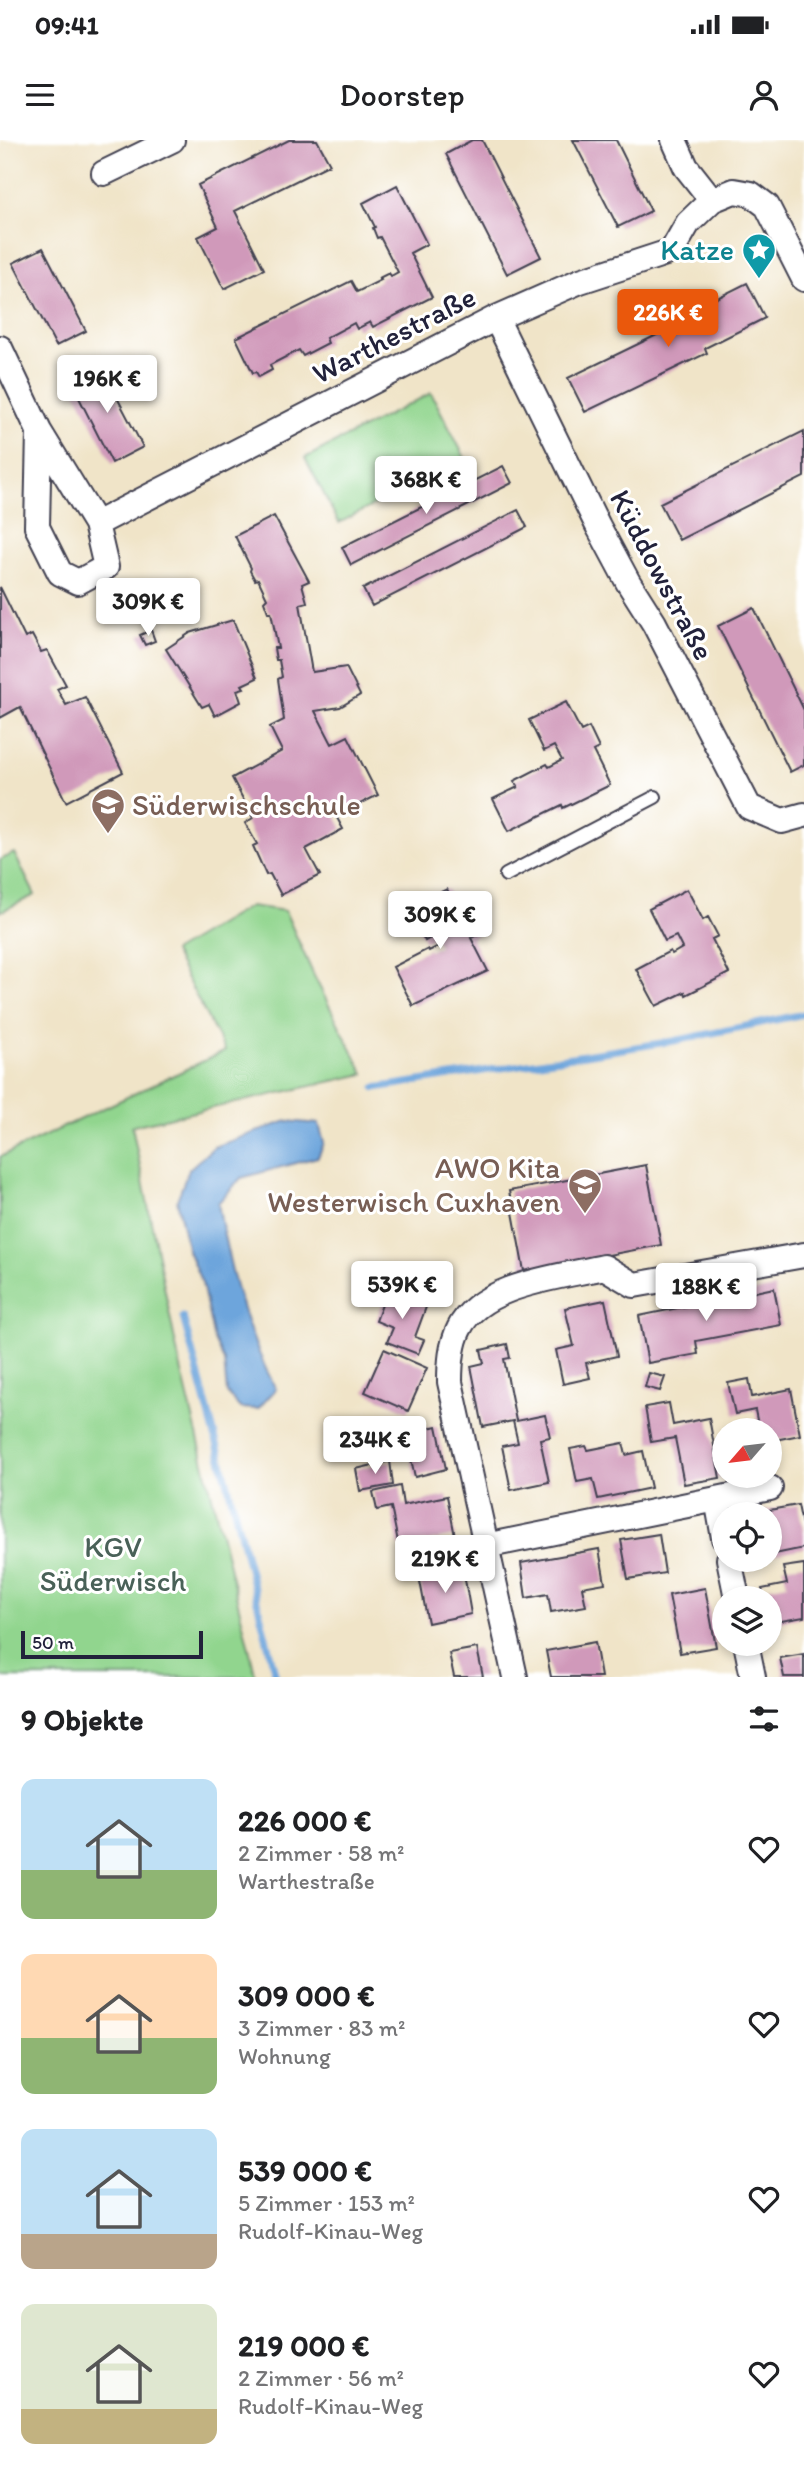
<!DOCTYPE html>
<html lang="de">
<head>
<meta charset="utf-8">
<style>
	body { margin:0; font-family:Itim,sans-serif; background:#f6f6f6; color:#202124; height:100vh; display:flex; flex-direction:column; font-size:26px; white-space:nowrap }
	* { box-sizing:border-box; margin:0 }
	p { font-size:23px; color:#757577 }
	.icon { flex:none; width:38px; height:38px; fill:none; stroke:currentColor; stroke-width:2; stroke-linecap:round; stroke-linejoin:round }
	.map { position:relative; height:1537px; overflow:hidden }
	.sheet { display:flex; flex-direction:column; background:#fff; flex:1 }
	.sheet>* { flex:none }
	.needle { width:46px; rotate:242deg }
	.tools { position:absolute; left:712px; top:1278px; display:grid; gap:14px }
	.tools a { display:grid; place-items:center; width:70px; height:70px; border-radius:50%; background:#fff; box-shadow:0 4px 10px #0003; font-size:35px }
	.scale { position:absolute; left:21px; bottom:18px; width:182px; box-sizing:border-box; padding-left:7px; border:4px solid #22223b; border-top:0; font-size:19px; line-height:24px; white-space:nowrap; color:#22223b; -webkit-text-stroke:5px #fff; paint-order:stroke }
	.price { position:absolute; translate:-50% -60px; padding:0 16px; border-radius:7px; background:#fff; color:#222; font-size:23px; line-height:46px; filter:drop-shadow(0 2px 4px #0008) }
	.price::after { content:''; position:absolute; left:50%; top:42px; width:21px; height:16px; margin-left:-10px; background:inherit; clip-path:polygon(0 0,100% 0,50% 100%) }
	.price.active { background:#ea580c; color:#fff }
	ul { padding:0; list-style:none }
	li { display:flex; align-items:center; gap:21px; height:175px; padding:0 21px }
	li span { display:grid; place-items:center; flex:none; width:196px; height:140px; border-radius:14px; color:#555 }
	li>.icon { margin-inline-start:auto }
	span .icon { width:84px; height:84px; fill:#fffc; stroke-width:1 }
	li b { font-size:30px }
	h2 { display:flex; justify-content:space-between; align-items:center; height:84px; padding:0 21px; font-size:30px }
	.status { display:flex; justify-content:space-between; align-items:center; height:49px; padding:0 35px; background:#fff; direction:ltr }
	.status svg { height:19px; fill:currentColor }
	header { display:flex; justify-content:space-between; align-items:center; height:91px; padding:0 21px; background:#fff; font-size:32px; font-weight:600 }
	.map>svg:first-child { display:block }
	.green { fill:#91d58e; stroke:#5a7c64; stroke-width:2 }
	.water { fill:#6da5dc; stroke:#48648c; stroke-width:2 }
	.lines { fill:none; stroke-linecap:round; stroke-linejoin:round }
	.stream { stroke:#6da5dc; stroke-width:7 }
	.building { fill:#d099ba }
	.service-casing { stroke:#413f50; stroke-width:16 }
	.minor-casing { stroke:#413f50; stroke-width:28 }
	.service { stroke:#fff; stroke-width:12 }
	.minor { stroke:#fff; stroke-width:24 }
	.labels { text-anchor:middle; stroke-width:6; stroke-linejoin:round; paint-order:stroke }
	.culture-label { font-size:30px; fill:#0d838f; stroke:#fff; text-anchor:end }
	.street-label { font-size:30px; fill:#22223b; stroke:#fff }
	.education-label { font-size:30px; fill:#785e54; stroke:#fff; text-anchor:start }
	.park-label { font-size:30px; fill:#496158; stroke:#fff }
</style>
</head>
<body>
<div class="status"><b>09:41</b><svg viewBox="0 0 49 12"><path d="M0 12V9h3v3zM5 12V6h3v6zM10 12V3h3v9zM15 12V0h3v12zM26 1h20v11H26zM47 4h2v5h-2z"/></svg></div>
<header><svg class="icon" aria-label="menu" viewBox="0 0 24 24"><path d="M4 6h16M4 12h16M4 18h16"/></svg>Doorstep<svg class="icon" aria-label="person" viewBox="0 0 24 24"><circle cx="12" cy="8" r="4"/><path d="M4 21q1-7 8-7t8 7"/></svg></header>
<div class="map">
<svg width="804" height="1537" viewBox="0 0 804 1537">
	<rect width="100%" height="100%" fill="#fff"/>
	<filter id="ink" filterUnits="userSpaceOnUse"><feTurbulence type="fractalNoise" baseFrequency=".0143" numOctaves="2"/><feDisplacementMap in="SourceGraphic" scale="14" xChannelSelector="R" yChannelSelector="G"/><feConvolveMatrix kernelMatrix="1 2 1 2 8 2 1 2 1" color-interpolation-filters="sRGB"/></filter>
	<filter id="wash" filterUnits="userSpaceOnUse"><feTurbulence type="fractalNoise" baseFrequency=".00686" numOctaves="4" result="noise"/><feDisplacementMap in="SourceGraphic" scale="28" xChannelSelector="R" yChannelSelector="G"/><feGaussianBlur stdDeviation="1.57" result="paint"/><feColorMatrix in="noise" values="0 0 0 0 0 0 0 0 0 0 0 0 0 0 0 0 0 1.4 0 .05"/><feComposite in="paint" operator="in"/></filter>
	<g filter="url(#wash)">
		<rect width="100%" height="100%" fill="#f0e4c8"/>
		<path class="green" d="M431,253L465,318L339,383L305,318Z
			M14,713L35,755L0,772V720Z
			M250,766L285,771L314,836L364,934L132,986L178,1216L256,1537H0V1017L225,911L173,812Z"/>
		<path class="water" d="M287,981L319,984L324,1003L318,1017L241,1038L218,1063C229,1127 245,1191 276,1249L258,1269L240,1268L227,1253L224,1221L214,1200L202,1143L188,1111L177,1060L189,1029L214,1007Z"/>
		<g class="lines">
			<path class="stream" d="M375,948L674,901L804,874
				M183,1177L228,1345L276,1537"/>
		</g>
		<g id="blocks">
			<path class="building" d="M289,0H317L330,24L235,71L264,129L224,149L198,97L218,87L198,45Z
				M472,0H482L541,117L507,134L446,14Z
				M573,0H616L651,71L618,87Z
				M397,45L427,104L410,113L432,157L373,187L370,182L357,189L354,183L326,198L328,203L303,216L299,210L270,225L272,230L259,237L256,232L253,233L236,198L351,141L357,152L381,140L379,138L389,133L391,136L398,132L380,97L377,98L373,88L375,87L363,63Z
				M43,108L86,191L56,206L13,123Z
				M747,143L765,178L705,208L707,213L585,272L568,238L690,179L687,173Z
				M101,227L143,307L112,323L71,242Z
				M804,291V337L679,400L660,363Z
				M503,326L512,343L351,425L342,407Z
				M518,370L527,387L372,466L363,449Z
				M274,376L309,441L302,444L307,462L300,464L312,532L346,527L360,555L340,567L315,571L332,604L348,596L378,655L336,676L343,689L306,709L320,735L281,755L270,734L266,735L253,706L257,704L245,683L253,678L232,638L282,611L270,587L284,580L278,539L282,537L279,520H276L274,508H278L271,472H268L264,461L267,458L258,439L255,440L250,431L251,428L235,396Z
				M0,447L25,498L32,495L41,512L47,510L66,545L57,549L66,565L85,557L123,632L66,662L20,567L0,578Z
				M754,468L804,570V625L790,632L718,486Z
				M233,480L257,538L242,545L244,548L237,550L241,562L215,576L209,564L202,567L166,509L190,493Z
				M151,490L155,501L145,505L140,495Z
				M566,562L581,591L589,587L599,608L593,611L610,645L563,668L562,665L509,691L493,659L518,647L514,641L547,624L549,627L562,620L554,606L544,611L529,580Z
				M447,749L462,779L468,776L477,795L471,798L488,831L413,866L393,827L428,809L429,811L439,806L434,796L425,801L408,768Z
				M687,749L703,780L708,777L718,796L712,799L729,833L686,855L685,852L656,866L636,829L670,811L672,814L682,808L676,796L665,801L649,769Z
				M646,1025L661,1105L524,1131L509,1051Z
				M774,1148L781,1185L696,1201L698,1214L648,1223L639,1176Z
				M387,1151L426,1167L415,1197L424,1200L418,1214L387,1202L393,1188L376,1181Z
				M605,1160L617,1216L586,1223L590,1238L563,1244L556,1210L574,1206L565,1168Z
				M507,1204L510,1218L504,1219L516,1281L545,1275L550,1297L540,1299L549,1342L511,1350L502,1306L518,1303L513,1281L483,1287L471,1226L484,1223L481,1210Z
				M384,1209L427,1228L408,1271L365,1252Z
				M649,1233L665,1237L660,1251L645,1247Z
				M749,1239L752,1257L791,1249L800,1295L770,1301V1290H759L755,1270L735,1274L728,1243Z
				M669,1263L673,1285L709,1278L720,1338L684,1344L675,1298L651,1302L645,1267Z
				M437,1286L446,1329L415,1337L405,1293Z
				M623,1303L626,1315L643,1311L651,1348L598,1359L593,1339L577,1342L570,1309L586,1306L588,1310Z
				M390,1321L393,1345L360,1351L356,1329Z
				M400,1346L403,1365L447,1356L455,1396L399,1407L391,1367L377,1370L373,1352Z
				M798,1365L804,1394V1408L770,1415V1374L758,1372Z
				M659,1394L665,1433L628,1439L621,1400Z
				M599,1409L605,1443L582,1447L586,1466L551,1472L548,1454L526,1458L521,1423Z
				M804,1424V1477L770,1483V1458H764L762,1449L787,1444L783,1427Z
				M463,1428L471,1474L428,1483L419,1436Z
				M705,1448L716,1507L680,1513L669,1455Z
				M595,1502L601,1537H551L546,1511Z
				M477,1508L483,1537H454L449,1513Z
				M804,1514V1537H784L780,1518Z"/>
		</g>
	</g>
	<g filter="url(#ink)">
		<use href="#blocks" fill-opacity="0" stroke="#413f50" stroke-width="2"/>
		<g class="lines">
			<g class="service-casing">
				<path id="service" d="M506,735L655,657"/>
			</g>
			<g class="minor-casing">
				<path id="minor" d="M674,0L686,27L712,60L734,51L751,54L767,66L804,139
					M104,33L172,0
					M496,178L598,386L628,442L654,483L749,667L782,681L804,675
					M0,208L39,291L96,384L106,427L78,442L60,433L37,387L39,291
					M96,384L496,178L580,141L672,111L688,83L712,60
					M717,1359L770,1348
					M485,1406L717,1359L724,1398
					M729,1419L737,1458
					M746,1503L753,1537
					M515,1537L450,1242C450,1224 451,1205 459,1189C480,1144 561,1137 604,1127L634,1145L804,1115"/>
			</g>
			<use href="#service" class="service"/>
			<use href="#minor" class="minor"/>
		</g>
	</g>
	<defs>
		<g id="sight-pin" transform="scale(1.75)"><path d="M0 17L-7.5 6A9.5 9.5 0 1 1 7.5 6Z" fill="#0f9aa8" stroke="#fff"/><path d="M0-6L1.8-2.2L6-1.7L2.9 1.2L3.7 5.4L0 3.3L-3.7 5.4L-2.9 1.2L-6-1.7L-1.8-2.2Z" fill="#fff"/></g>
		<g id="school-pin" transform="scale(1.75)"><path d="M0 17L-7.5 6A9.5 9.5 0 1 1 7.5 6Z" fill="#8d6e63" stroke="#fff"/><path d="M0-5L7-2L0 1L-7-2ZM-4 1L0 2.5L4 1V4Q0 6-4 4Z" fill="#fff"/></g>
	</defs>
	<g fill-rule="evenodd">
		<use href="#sight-pin" x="759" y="110"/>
		<use href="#school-pin" x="108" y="665"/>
		<use href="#school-pin" x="585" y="1045"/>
	</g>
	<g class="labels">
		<g class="culture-label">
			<text x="734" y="120">Katze</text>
		</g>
		<g class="street-label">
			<text transform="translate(394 195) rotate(-27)" y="10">Warthestraße</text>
			<text transform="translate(662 435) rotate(62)" y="10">Küddowstraße</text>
		</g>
		<g class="education-label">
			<text x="132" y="675">Süderwischschule</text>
			<text x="560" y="1038" text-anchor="end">AWO Kita<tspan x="560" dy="34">Westerwisch Cuxhaven</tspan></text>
		</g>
		<g class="park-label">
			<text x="113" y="1417">KGV<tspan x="113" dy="34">Süderwisch</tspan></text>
		</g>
	</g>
</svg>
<div class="tools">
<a><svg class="needle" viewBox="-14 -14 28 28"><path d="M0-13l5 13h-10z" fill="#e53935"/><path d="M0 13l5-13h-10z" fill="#757577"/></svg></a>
<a><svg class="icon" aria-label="locate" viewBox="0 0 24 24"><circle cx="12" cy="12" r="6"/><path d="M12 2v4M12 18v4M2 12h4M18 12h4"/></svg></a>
<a><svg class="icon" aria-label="layers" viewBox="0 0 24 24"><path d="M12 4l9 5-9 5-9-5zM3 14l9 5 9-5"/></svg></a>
</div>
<div class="scale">50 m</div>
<b class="price active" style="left:668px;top:209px">226K €</b>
<b class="price" style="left:107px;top:275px">196K €</b>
<b class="price" style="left:426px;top:376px">368K €</b>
<b class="price" style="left:148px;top:498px">309K €</b>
<b class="price" style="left:440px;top:811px">309K €</b>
<b class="price" style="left:402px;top:1181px">539K €</b>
<b class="price" style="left:706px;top:1183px">188K €</b>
<b class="price" style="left:375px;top:1336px">234K €</b>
<b class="price" style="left:445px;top:1455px">219K €</b>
</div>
<section class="sheet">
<h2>9 Objekte<svg class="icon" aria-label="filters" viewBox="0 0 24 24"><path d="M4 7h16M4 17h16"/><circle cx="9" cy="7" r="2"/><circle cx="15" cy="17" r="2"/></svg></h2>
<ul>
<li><span style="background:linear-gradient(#bfe0f5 65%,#8fb573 0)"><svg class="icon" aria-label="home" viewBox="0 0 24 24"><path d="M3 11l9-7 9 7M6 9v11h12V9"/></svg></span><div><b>226 000 €</b><p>2 Zimmer · 58 m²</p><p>Warthestraße</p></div><svg class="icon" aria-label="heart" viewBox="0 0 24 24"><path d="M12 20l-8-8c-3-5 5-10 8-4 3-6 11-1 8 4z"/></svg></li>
<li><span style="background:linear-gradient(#ffd9b3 60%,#8fb573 0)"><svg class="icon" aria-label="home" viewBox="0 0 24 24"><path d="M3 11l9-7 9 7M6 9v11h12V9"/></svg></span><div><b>309 000 €</b><p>3 Zimmer · 83 m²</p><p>Wohnung</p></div><svg class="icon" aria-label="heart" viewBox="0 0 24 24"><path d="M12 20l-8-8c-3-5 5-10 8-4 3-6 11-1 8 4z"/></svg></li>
<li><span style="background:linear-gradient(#bfe0f5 75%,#b9a48a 0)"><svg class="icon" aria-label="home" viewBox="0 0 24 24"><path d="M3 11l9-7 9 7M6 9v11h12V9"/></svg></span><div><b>539 000 €</b><p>5 Zimmer · 153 m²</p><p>Rudolf-Kinau-Weg</p></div><svg class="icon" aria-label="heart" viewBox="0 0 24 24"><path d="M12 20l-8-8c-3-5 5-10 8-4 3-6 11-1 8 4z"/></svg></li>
<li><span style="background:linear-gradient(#dfe7d0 75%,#c2b280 0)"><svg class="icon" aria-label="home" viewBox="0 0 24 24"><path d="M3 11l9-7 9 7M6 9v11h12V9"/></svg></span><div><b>219 000 €</b><p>2 Zimmer · 56 m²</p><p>Rudolf-Kinau-Weg</p></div><svg class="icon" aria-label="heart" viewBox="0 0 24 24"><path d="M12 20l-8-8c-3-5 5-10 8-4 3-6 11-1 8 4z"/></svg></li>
</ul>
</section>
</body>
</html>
